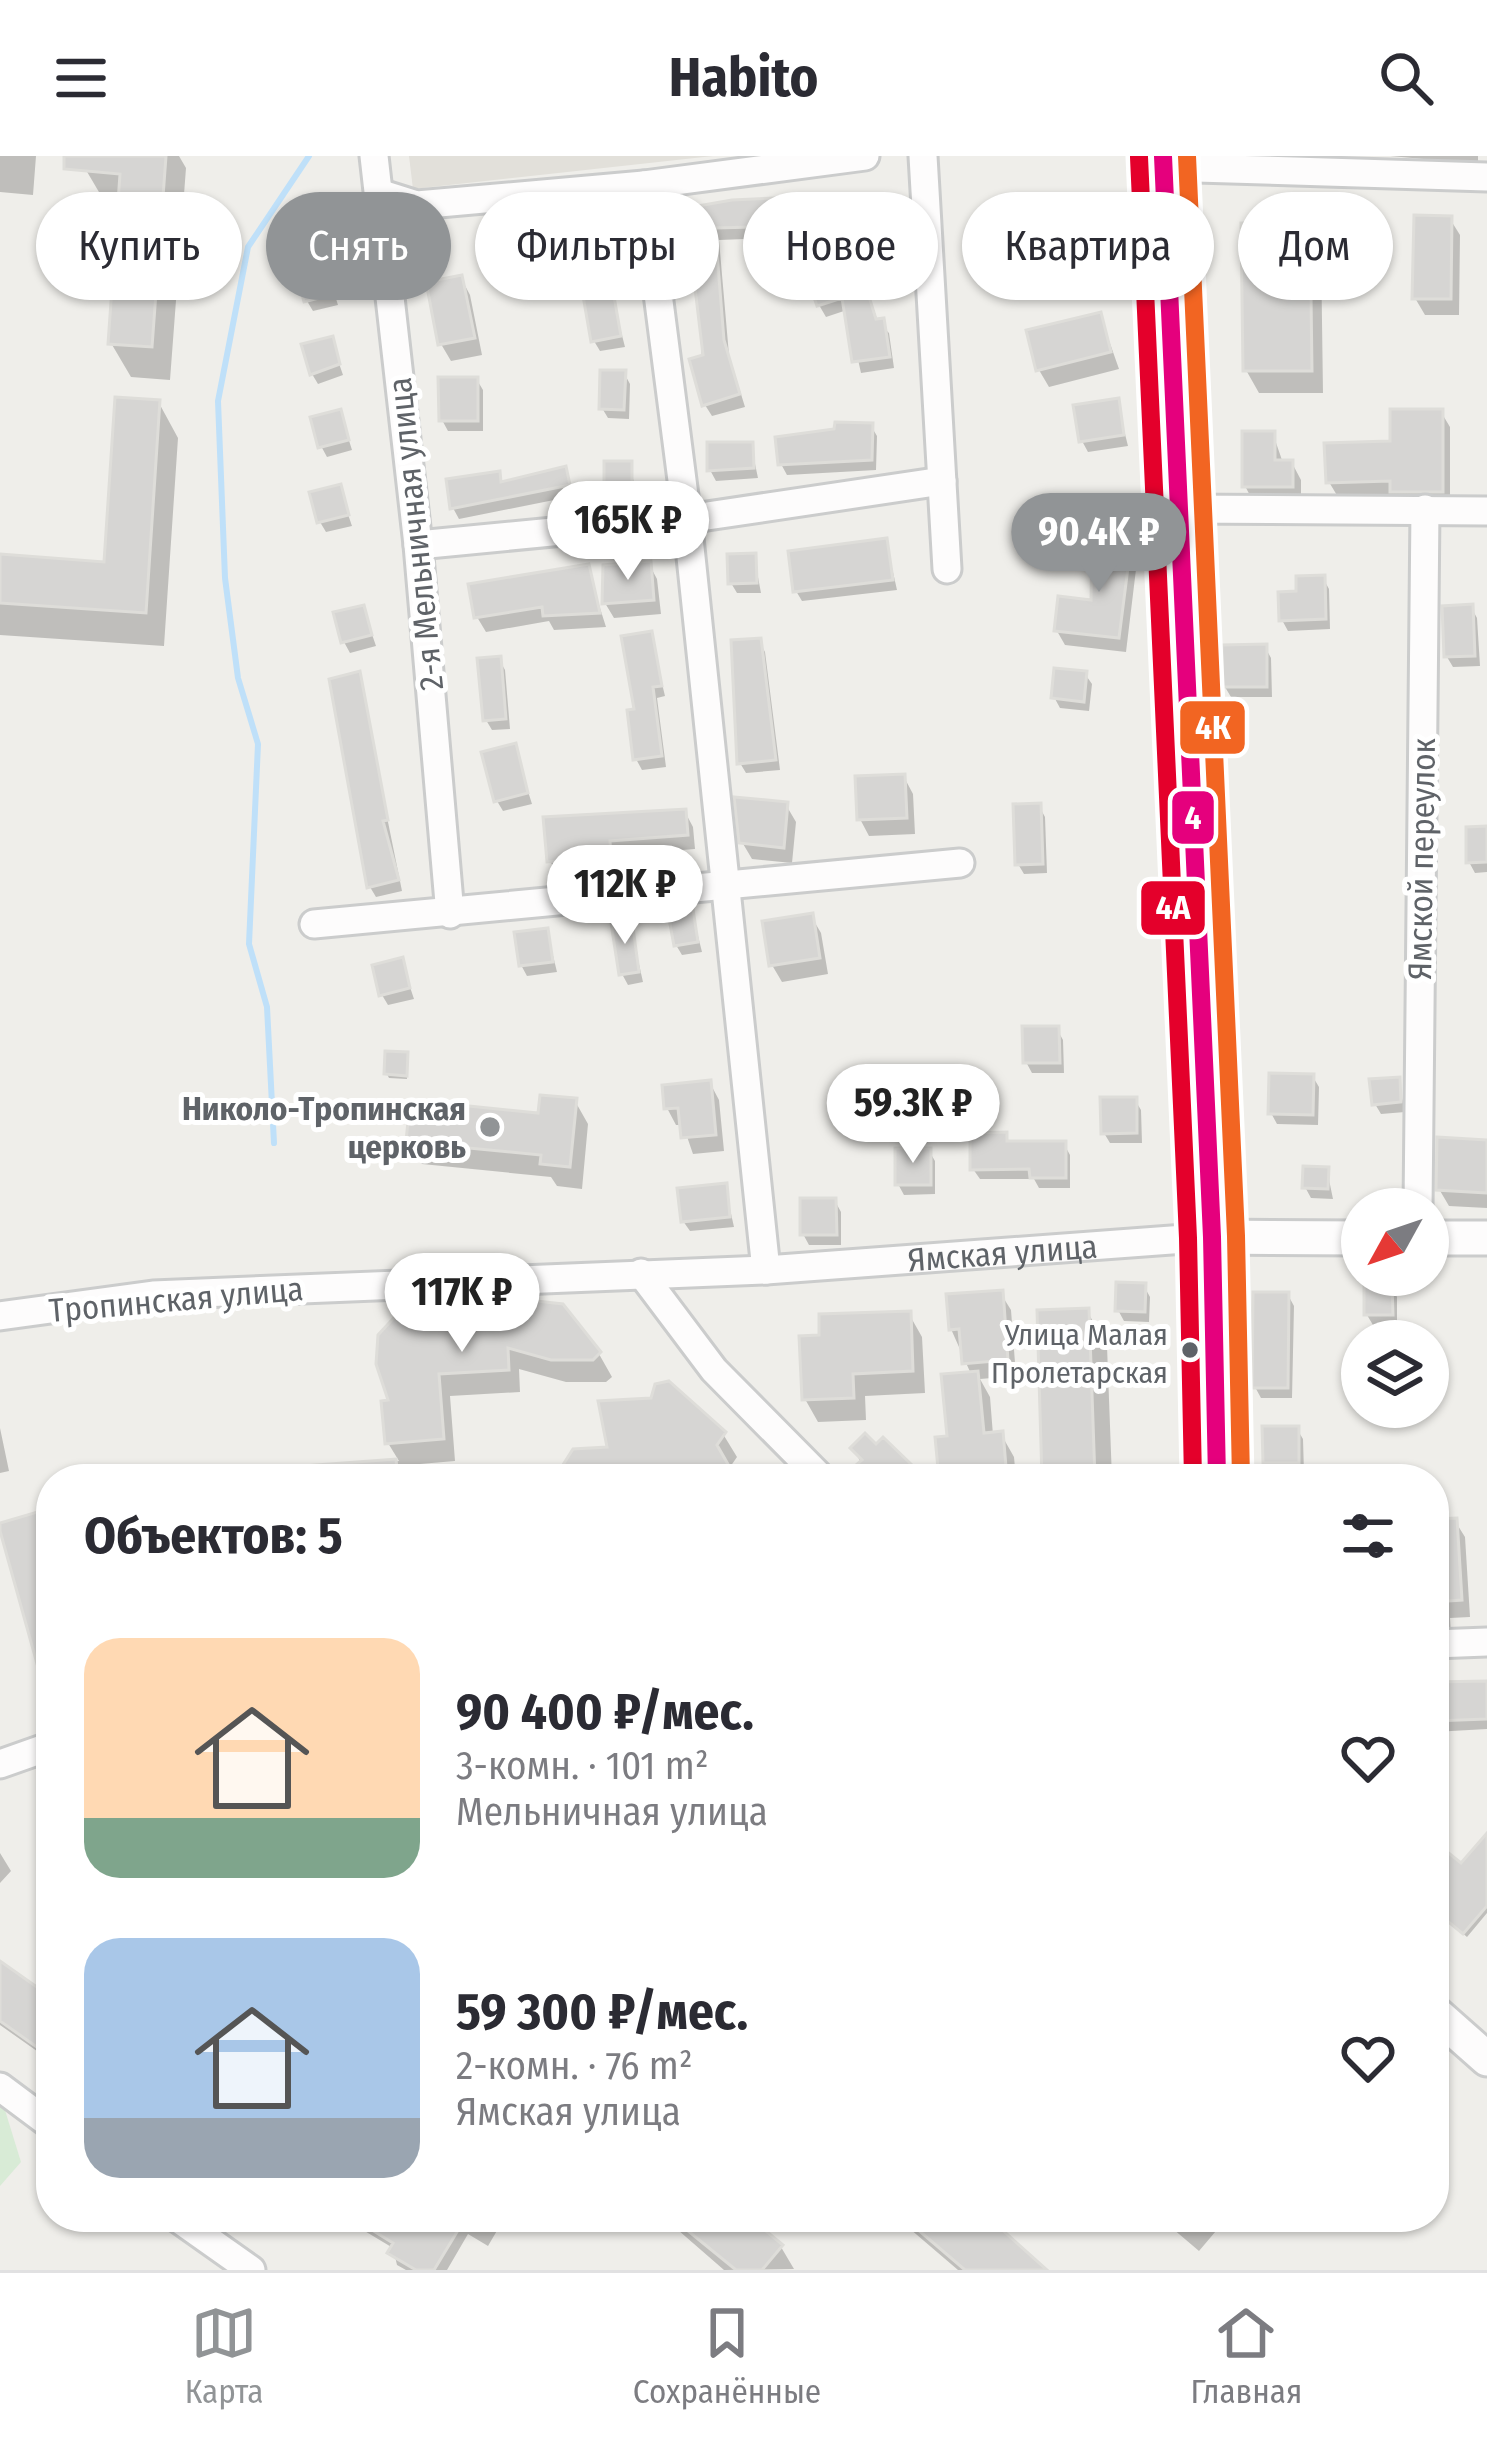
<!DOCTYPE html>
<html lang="ru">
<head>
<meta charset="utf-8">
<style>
	body { margin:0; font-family:"Fira Sans Condensed",sans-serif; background:#f2f2f3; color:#2b2b33; height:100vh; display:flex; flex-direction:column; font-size:45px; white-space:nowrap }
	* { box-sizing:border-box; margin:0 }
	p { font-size:39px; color:#7c7c81 }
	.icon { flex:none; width:66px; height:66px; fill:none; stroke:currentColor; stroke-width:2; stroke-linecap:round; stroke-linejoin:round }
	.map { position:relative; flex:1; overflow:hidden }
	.panel { position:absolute; left:36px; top:1308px; width:1413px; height:768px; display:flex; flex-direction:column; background:#fff; border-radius:48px; box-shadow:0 3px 9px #0004 }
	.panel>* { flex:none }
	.banner { position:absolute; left:36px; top:36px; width:1416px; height:108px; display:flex; gap:24px }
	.needle { width:78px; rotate:230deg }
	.fabs { position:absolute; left:1341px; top:1032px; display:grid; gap:24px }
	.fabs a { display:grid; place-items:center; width:108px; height:108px; border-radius:50%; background:#fff; box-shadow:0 3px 9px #0004; font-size:60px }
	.price { position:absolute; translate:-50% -102px; padding:0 27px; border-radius:42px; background:#fff; color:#222; font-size:39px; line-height:78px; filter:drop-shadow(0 3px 6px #0008) }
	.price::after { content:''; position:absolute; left:50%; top:72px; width:36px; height:27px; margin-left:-18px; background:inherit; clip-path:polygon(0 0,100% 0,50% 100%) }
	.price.selected { background:#919496; color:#fff }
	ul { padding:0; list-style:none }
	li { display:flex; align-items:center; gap:36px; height:300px; padding:0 48px }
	li span { display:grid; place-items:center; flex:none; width:336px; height:240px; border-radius:36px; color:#555 }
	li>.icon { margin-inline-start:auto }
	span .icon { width:144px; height:144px; fill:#fffc; stroke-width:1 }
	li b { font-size:51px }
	h2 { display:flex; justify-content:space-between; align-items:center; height:144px; padding:0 48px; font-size:51px }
	.pill { padding:0 42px; border-radius:54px; background:#fff; box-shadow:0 3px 9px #0004; font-size:42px; line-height:108px }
	.pill.selected { background:#919496; color:#fff }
	header { display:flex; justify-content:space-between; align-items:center; height:156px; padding:0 48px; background:#fff; font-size:54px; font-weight:700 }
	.menu { display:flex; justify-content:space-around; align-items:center; height:168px; border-top:3px solid #e1e1e2; background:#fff; font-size:33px; color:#7c7c81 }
	.menu a { display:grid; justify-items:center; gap:6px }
	.menu .selected { color:#919496 }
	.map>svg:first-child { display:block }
	.education { fill:#e2e0da }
	.green { fill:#d8ebd6 }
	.shadow { fill:#0003 }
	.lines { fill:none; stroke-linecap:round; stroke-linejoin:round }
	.stream { stroke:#bfe0f9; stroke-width:6 }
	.building { fill:#d6d5d3; stroke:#deddd9; stroke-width:3 }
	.minor-casing { stroke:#cbcccc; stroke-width:33 }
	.tertiary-casing { stroke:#cbcccc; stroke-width:39 }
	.minor { stroke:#fdfcfc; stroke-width:27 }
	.tertiary { stroke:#fdfcfc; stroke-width:33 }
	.bus-1-casing { stroke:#fff; stroke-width:27 }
	.bus-2-casing { stroke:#fff; stroke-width:27 }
	.bus-3-casing { stroke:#fff; stroke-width:27 }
	.bus-1 { stroke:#e5007d; stroke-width:18 }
	.bus-2 { stroke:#e4002b; stroke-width:18 }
	.bus-3 { stroke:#f26522; stroke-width:18 }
	.poi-dot { fill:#919496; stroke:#fff; stroke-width:4.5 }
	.bus-dot { fill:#5f6368; stroke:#fff; stroke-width:4.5 }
	.labels { text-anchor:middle; stroke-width:10; stroke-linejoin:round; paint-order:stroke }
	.bus-label { font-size:30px; fill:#5f6368; stroke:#fff; text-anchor:end }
	.street-label { font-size:33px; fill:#5f6368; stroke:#fff }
	.poi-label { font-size:33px; font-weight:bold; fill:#5f6368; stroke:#fff; text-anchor:end }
	.line-badge { stroke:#fff; stroke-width:4.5 }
	.badge-label { font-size:33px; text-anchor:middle; font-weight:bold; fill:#fff }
</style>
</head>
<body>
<header><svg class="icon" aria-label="menu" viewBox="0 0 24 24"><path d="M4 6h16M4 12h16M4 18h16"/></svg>Habito<svg class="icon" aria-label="search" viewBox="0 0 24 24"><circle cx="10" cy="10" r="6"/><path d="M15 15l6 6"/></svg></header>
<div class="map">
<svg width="1487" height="2114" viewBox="0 0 1487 2114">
	<rect width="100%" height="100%" fill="#efeeea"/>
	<path class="education" d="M409,0H713L413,33Z"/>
	<path class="green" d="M0,1938L21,2006L0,2030Z"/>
	<path class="shadow" d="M0,0H36L33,39L0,36Z
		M87,0H179L186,12L170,224L131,221L111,187L121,49L106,48L86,14Z
		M1390,0H1478V8Z
		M863,43L875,95L856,98L878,166L889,177L894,212L861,217L847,154L826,161L819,149L831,114L827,80L719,84L729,199L745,251L712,260L705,249L697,127L690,128L683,117L672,57Z
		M588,55L595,79L552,83L546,72Z
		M1450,63L1460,79L1459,159H1425L1415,142Z
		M1308,70L1321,92L1323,237H1259L1246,214Z
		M1116,93L1122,104L1121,132H1062L1056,121Z
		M326,111L338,149L313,155L307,145Z
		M461,122L470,139L482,199L451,205L441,188Z
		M610,132L625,191L600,195L594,185Z
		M1100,159L1119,213L1049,231L1039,214Z
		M331,184L343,219L318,228L312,218Z
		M624,217L630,228L629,263L608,262L602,252Z
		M477,224L483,234V275H448L442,264Z
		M1117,246L1128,290L1088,296L1082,285Z
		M159,247L178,282L164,490L0,479V401L107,409Z
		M340,256L352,294L327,301L321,290Z
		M1441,256L1450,271V350H1402L1395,339L1338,341L1329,326Z
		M871,270L877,280L876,314L787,319L781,308Z
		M1273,278L1283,307H1292L1301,324V347H1254L1245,330Z
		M751,289L758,322L716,325L710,314Z
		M630,308L636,337L613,336L607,326Z
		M564,314L574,340L459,363L453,352L498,319L504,328Z
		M339,332L352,370L326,376L320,366Z
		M886,385L897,434L802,445L796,435Z
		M1129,391L1137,405L1126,496L1065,489L1057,475L1094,447Z
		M754,400L761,437H737L731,427Z
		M649,408L657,423L661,458L614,462L605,447Z
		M587,411L606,471L554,474L549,465L486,476L477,461Z
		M1323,422L1329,433L1330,473L1288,475L1282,464L1299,438Z
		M1471,451L1477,462L1480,510L1453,511L1447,501Z
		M363,452L376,490L350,497L344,486Z
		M650,478L665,540L657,542L666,611L642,614L636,603L638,556Z
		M759,485L765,496L780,614L746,617L740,607Z
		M1265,491L1271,502L1272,541H1231L1225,531Z
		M499,503L505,514L510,573L492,574L486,564Z
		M358,518L402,735L376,741L370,731Z
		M1085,518L1092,528L1089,555L1060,552L1054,541Z
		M514,591L532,648L503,655L497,645Z
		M904,621L913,638L915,678L869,680L860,663Z
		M786,649L796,666L792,707L752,703L742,686Z
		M1039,650L1045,661L1047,717L1024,718L1018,708Z
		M685,656L693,671L695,693L616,699L618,715L559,720L550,705Z
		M1487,673V716L1475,717L1469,706Z
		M692,756L702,796L682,799L676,789Z
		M811,760L821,777L828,818L782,826L772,809Z
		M630,768L643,826L628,829L622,818Z
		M547,775L557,816L527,820L521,809Z
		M401,804L414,843L388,849L382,839Z
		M1057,873L1063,884L1064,917H1032L1026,906Z
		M406,899L407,923L389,922L387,918Z
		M1313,921L1319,931L1318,969L1277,968L1271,957Z
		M1398,924L1405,956L1381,958L1375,948Z
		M710,927L719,944L724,995L693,998L683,969H676L667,952Z
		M1135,944L1141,954L1142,987H1110L1104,977Z
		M575,945L588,968L582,1033L557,1030L551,1021L422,1008L409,985L541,960Z
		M1005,980L1010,988H1064L1070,999V1032H1039L1034,1023H980L973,1013Z
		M1487,987V1052L1449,1050L1439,1033Z
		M929,995L935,1005V1038L904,1039L898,1028Z
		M1327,1014L1333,1043L1311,1042L1305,1031Z
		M725,1031L734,1071L690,1075L683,1065Z
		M835,1045L841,1056V1089H809L803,1078Z
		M1144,1130L1150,1141L1149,1166L1124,1165L1118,1154Z
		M1391,1130L1397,1141V1169H1373L1367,1159Z
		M1001,1138L1011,1154L1016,1220L980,1223L990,1241L993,1279L1001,1278L1014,1301L1016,1323H942L971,1218L951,1173Z
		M1288,1139L1294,1150L1292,1242H1261L1255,1231Z
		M504,1148L509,1157L599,1198L612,1221L606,1226H566L519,1213L520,1236L450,1240L455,1305L397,1310L405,1323H339L337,1310L399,1305L388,1287L469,1165Z
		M1087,1155L1107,1190L1112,1323H1045Z
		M909,1158L922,1181L925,1237L865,1240L866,1264L818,1266L805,1243Z
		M654,1245L723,1278L737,1301L728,1314L733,1323H557L610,1293Z
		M0,1272L9,1315L0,1317Z
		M1297,1273L1303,1283L1304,1317H1272L1266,1306Z
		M854,1293L910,1311L916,1322L869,1323Z
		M1434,1341L1444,1365H1455L1465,1381L1470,1461L1450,1462L1451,1479L1434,1480Z
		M1434,1527L1487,1528V1573L1434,1576Z
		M1487,1681V1757L1467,1781L1434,1753V1712L1462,1711Z
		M0,1697L11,1715L0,1727Z
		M0,1809L51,1845V1905L0,1869Z
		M505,2061L488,2090L468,2078L447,2114H406L397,2109L393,2092L363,2074L356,2062Z
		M663,2061H745L781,2091L794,2113L724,2114Z
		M896,2061H985L1045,2114H958Z
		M1159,2061H1226L1227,2062L1199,2095Z"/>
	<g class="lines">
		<path class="stream" d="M274,987L267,851L249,788L258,588L238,522L225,422L218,245L248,91L309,0"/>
	</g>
	<path class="building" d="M64,0H166L152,191L108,188L120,18L64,13Z
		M865,39L870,84L852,86L876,163L884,162L890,201L852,206L842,142L817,150L806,118L828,112L822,69L715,72L724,184L740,238L702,250L689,203L703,199L693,115L680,118L669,55L732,44L796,41V48Z
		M590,52L591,69L543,73L542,56Z
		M1414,59L1452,60L1451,143H1412Z
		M1241,67H1310L1312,215H1243Z
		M1053,90H1117V122H1053Z
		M327,107L335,138L304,146L296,115Z
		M462,119L475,182L438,189L426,126Z
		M612,129L621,180L591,186L582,134Z
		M1101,156L1111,196L1036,215L1026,174Z
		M333,180L340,208L310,219L301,188Z
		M600,214H626L624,254L599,253Z
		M438,221H478V265H439Z
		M115,241L160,244L146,457L0,447V398L104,406Z
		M1119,242L1124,279L1079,286L1073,249Z
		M341,253L349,284L318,292L310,261Z
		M1390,253H1443V336H1390V325L1326,327L1324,287L1390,285Z
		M835,266L873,267L872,304L778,309L775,281L834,273Z
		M1242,275H1275V304H1293V331H1242Z
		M707,286H753L754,312L707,315Z
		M604,305H632V327L604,326Z
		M566,310L570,329L450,353L446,323L500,315L501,326Z
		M341,328L349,359L317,367L309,336Z
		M887,382L893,424L793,436L788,395Z
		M1092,387L1131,388L1119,482L1054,475L1058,440L1091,444Z
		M756,397L757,427L728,428L727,398Z
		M651,405L654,444L602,448L603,409Z
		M589,408L600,457L543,460L542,451L474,462L468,428Z
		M1325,419L1326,463L1279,465L1278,436L1296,435V420Z
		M1473,448L1475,500L1444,501L1442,450Z
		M364,449L372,479L341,487L333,456Z
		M652,475L662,530L653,531L662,600L633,604L627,554L634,553L621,480Z
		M761,482L776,604L737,608L731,484Z
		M1267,488V531H1222V489Z
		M501,500L506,563L483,565L477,502Z
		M1054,512L1087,515L1084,546L1051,542Z
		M360,515L388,664L383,665L399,724L367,732L329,523Z
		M516,587L528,637L494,646L481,596Z
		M905,618L907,662L857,664L855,620Z
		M734,641L788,646L784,692L739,687Z
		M1041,647L1043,708L1015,709L1013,648Z
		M686,653L688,679L610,685L611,701L547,706L543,661Z
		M1487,670V706L1466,707V671Z
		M693,753L698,786L674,790L668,757Z
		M813,757L820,802L769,810L762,765Z
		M632,764L639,816L619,819L611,767Z
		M548,772L553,806L519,810L514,776Z
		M403,801L410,832L379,840L372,809Z
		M1022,870H1059L1060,907H1023Z
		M385,895L408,896L407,920L384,918Z
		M1269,917L1314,918L1313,959L1268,958Z
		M1400,921L1401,946L1372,949L1369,923Z
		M711,924L716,979L681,982L678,952L664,953L662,929Z
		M540,939L577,942L570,1011L540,1008L541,999L406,986L410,944L538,957Z
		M1100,941H1137V977L1101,978Z
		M1007,976V985H1066V1022H1030L1029,1013L970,1014V977Z
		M1437,981L1487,984V1037L1436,1034Z
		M895,992H931V1029H895Z
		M1303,1010L1329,1011L1328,1033L1302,1032Z
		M727,1027L730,1061L681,1066L677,1032Z
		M800,1042H836L837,1079H800Z
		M1116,1126L1146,1127L1145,1156L1115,1155Z
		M1392,1127L1393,1159H1364V1128Z
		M1003,1134L1008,1204L962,1208L959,1173L949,1174L946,1138Z
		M1253,1136H1289L1288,1232H1252Z
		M505,1145L506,1154L530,1153L537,1145L563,1148L601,1196L593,1204H551L508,1192L509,1214L439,1218L444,1283L385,1288L381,1245L388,1244L376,1208L378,1179L403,1152L407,1156L427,1146L465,1161V1148Z
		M1089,1152L1095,1323H1042L1037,1154Z
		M911,1155L913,1215L853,1218L854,1242L802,1244L799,1180L819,1179V1158Z
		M978,1215L984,1277L1003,1275L1007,1323H939L935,1281L947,1280L941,1218Z
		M669,1225L726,1276L717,1289L733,1317L722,1323H554L573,1293L607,1291L598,1245L651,1242L655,1228Z
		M1262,1270H1299V1307H1263Z
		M865,1277L876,1288L883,1281L912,1309L899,1323H871L856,1309L862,1304L850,1292Z
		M396,1303L398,1323H305L304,1310Z
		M44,1354L51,1378V1539L46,1540L0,1375V1367Z
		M1457,1362L1462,1444L1434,1446V1363Z
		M1487,1525V1563L1434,1565V1526Z
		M1487,1677V1750L1463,1778L1434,1754V1707L1445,1694L1461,1707Z
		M0,1805L51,1841V1901L0,1865Z
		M351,2061H466L434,2114H416L387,2097L393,2087Z
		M671,2061H749L783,2089L762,2114H736Z
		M903,2061H988L1047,2114H965Z"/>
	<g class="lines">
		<g class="minor-casing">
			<g id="minor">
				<path d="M374,0L418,389L450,758"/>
				<path d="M923,0L947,413"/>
				<path d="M1163,11L1487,21"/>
				<path d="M644,29L687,363L766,1114"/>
				<path d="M379,37L417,49L644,29L865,0"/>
				<path d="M1176,353L1487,355"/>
				<path d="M418,389L687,363L942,325"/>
				<path d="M314,768L960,707"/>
				<path d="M1418,1053L1425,353"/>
				<path d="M641,1117L714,1214L822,1323"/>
				<path id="s1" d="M0,1160L153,1139L766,1114L1212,1081"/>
				<path d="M1434,1488L1487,1486"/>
				<path d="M0,1608L51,1590"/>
				<path d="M0,1931L51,1969"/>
				<path d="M176,2061L251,2114"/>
			</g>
		</g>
		<g class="tertiary-casing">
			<path id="tertiary" d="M1163,0L1212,1081L1217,1323
				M1212,1081L1362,1082
				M1428,1082H1487
				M1434,1856L1487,1903"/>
		</g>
		<use href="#minor" class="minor"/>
		<use href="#tertiary" class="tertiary"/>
		<g class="bus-1-casing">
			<path id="bus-1" d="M1163,0L1212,1081L1217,1323"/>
		</g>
		<g class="bus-2-casing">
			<path id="bus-2" d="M1139,1L1188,1082L1193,1323"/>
		</g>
		<g class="bus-3-casing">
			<path id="bus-3" d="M1187,0L1236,1080L1241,1323"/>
		</g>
		<use href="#bus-1" class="bus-1"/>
		<use href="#bus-2" class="bus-2"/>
		<use href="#bus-3" class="bus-3"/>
	</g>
	<circle class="poi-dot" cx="490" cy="971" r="12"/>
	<circle class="bus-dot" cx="1190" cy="1194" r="10"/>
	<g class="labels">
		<g class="bus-label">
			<text x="1168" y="1189">Улица Малая<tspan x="1168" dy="38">Пролетарская</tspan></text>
		</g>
		<g class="street-label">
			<text transform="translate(415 378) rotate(-96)" y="12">2-я Мельничная улица</text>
			<text transform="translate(1421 703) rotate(-89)" y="12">Ямской переулок</text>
			<text dy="12" stroke="none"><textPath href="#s1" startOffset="1005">Ямская улица</textPath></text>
			<text transform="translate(176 1143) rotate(-5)" y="12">Тропинская улица</text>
		</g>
		<g class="poi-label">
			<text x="466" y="964">Николо-Тропинская<tspan x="466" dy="38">церковь</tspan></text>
		</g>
	</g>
	<g class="line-badge">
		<rect x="1178" y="543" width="69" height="57" rx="12" fill="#f26522"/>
		<rect x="1170" y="633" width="46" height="57" rx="12" fill="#e5007d"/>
		<rect x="1139" y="723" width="68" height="58" rx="12" fill="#e4002b"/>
	</g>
	<g class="badge-label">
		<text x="1213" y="583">4К</text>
		<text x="1193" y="673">4</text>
		<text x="1173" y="763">4А</text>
	</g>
</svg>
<div class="fabs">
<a><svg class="needle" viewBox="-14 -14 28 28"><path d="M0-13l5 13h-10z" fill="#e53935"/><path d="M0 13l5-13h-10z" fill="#7c7c81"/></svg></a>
<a><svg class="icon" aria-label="layers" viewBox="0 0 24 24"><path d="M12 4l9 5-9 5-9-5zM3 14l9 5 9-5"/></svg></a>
</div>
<b class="price" style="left:628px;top:427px">165K ₽</b>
<b class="price selected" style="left:1099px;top:439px">90.4K ₽</b>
<b class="price" style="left:625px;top:791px">112K ₽</b>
<b class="price" style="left:913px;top:1010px">59.3K ₽</b>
<b class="price" style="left:462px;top:1199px">117K ₽</b>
<div class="banner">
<a class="pill">Купить</a>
<a class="pill selected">Снять</a>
<a class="pill">Фильтры</a>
<a class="pill">Новое</a>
<a class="pill">Квартира</a>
<a class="pill">Дом</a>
</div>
<section class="panel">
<h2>Объектов: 5<svg class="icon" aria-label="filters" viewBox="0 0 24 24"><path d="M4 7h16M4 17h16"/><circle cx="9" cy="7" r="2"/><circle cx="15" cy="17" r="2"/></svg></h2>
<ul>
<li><span style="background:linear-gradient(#ffd9b3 75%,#7fa58c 0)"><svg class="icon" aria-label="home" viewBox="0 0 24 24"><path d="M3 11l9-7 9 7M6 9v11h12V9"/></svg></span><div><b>90 400 ₽/мес.</b><p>3-комн. · 101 m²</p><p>Мельничная улица</p></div><svg class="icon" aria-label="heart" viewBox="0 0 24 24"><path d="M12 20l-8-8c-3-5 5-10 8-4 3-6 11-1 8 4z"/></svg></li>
<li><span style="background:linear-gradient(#a9c7e8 75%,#9aa5b1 0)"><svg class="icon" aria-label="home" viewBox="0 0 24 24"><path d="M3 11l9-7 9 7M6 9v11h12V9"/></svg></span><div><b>59 300 ₽/мес.</b><p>2-комн. · 76 m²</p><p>Ямская улица</p></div><svg class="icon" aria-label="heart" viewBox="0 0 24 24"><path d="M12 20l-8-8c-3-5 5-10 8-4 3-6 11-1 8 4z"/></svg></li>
</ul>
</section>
</div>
<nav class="menu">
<a class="selected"><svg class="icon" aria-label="map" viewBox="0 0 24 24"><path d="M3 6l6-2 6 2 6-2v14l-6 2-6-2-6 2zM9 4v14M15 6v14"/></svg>Карта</a>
<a><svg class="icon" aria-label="saved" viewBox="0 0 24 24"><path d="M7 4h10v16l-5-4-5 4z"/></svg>Сохранённые</a>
<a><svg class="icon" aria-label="home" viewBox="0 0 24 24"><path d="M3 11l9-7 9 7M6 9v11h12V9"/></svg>Главная</a>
</nav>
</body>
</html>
